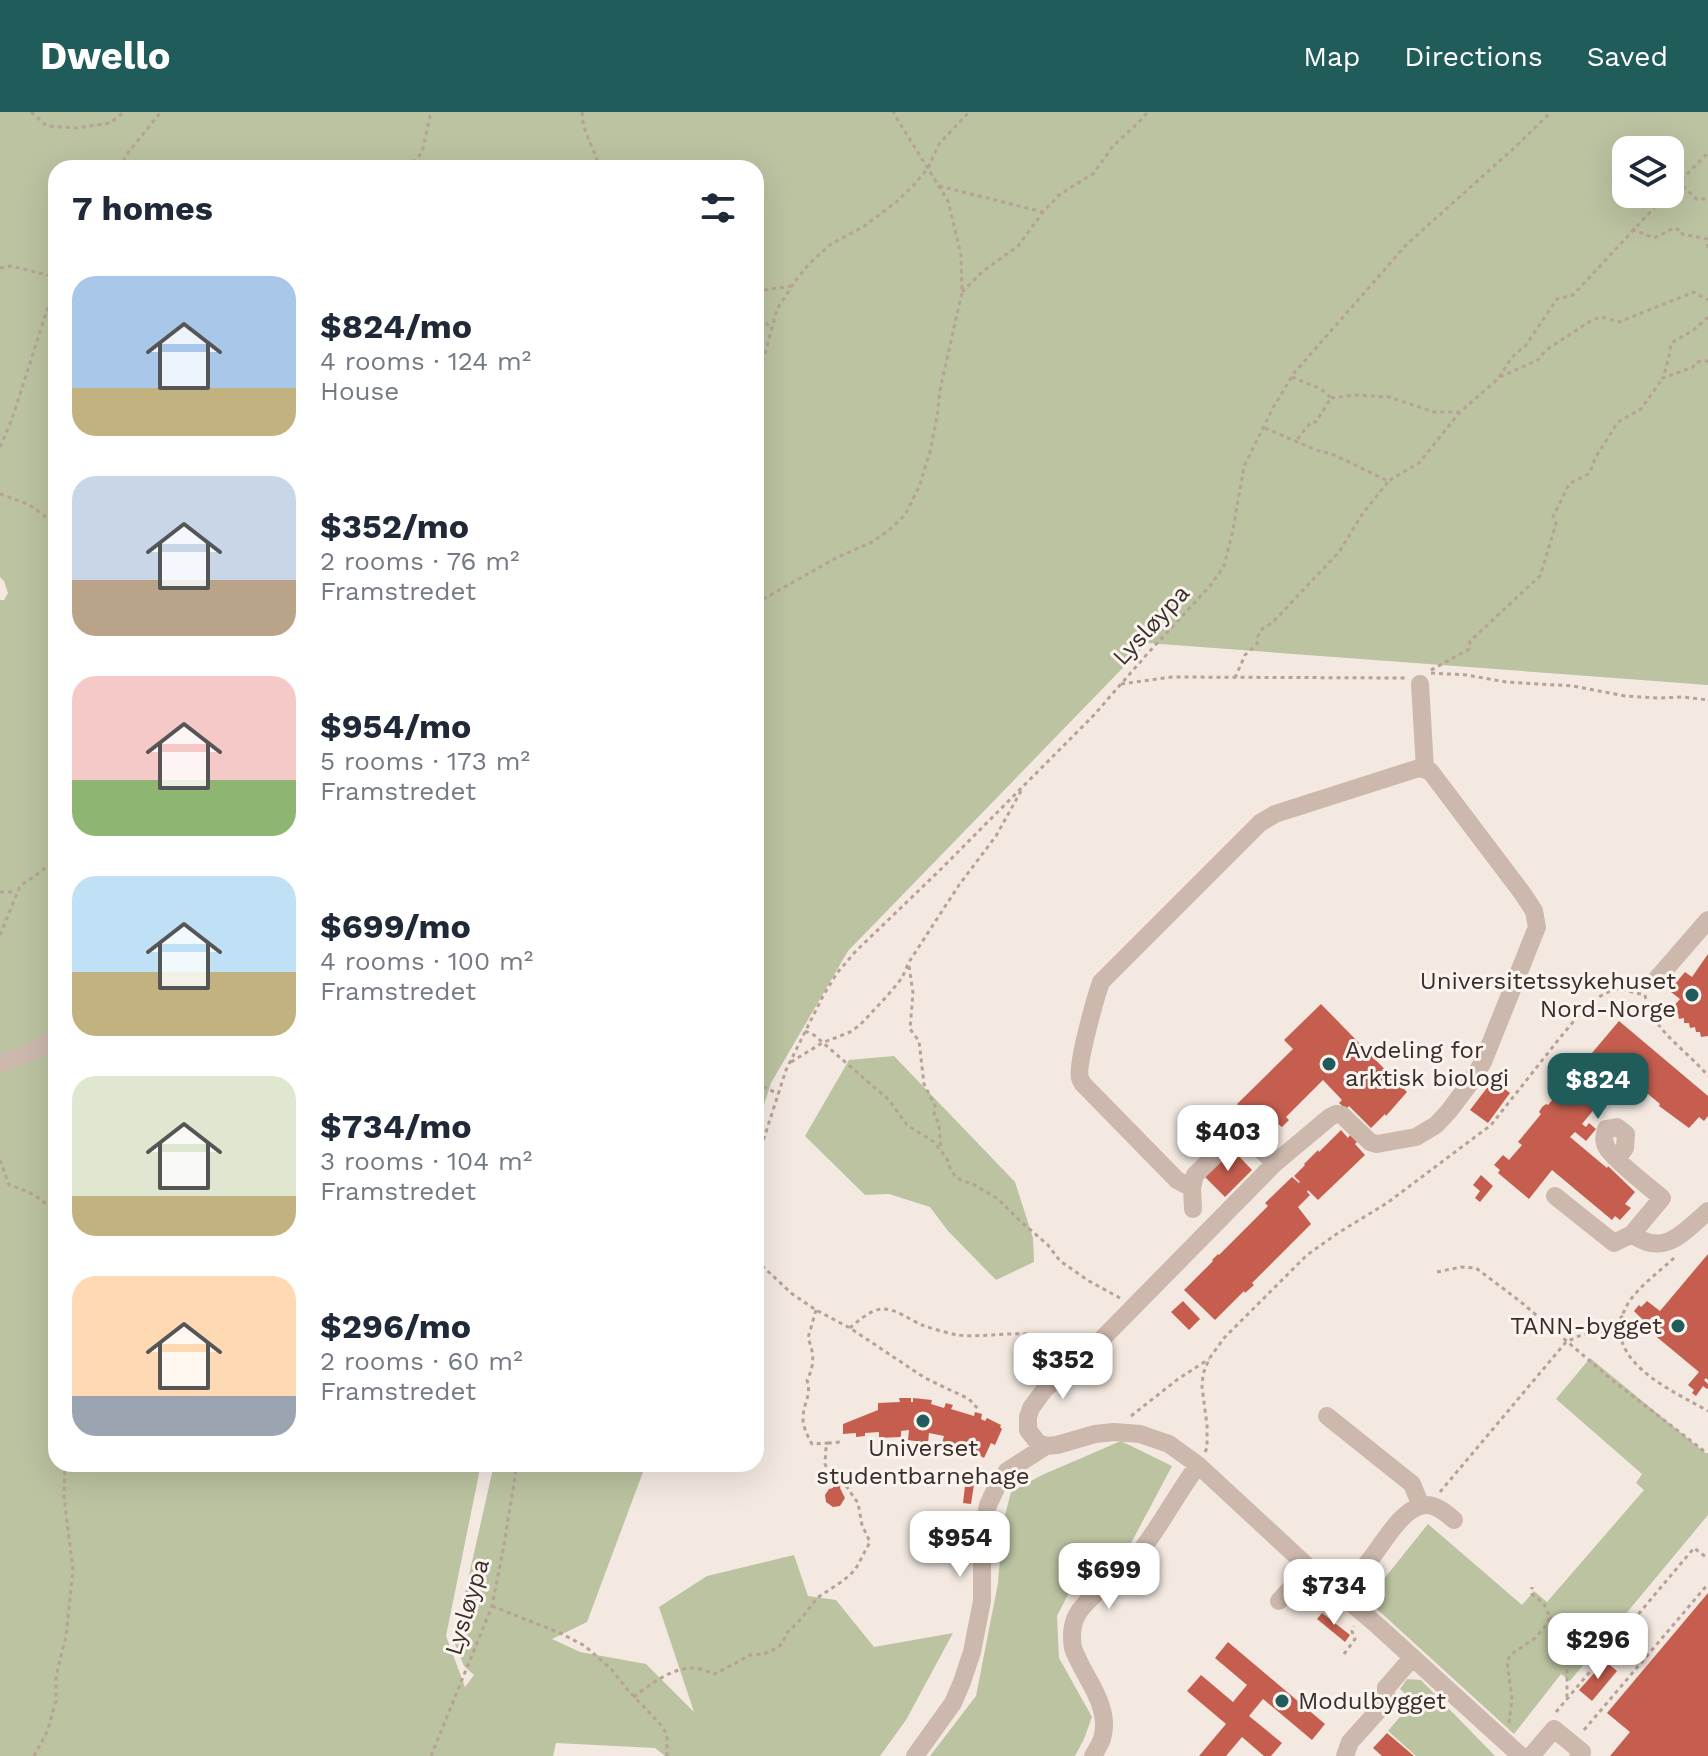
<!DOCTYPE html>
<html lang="en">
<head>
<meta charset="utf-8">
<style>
	body { margin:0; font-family:"Work Sans",sans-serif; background:#f6f6f7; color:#1f2937; height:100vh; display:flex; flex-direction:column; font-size:30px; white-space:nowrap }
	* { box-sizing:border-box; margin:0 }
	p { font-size:26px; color:#747a83 }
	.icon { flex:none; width:44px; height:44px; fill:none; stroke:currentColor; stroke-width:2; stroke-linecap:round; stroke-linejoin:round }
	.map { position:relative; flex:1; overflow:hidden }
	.panel { position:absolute; left:48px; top:48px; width:716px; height:1312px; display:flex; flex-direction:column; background:#fff; border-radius:24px; box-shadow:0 8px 32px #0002 }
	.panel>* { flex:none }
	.controls { position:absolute; left:1612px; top:24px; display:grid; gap:16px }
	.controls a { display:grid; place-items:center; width:72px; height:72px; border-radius:16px; background:#fff; box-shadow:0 8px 32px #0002; font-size:40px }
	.price { position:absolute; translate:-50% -68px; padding:0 18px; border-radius:16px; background:#fff; color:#222; font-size:26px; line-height:52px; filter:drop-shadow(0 2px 4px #0008) }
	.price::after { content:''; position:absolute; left:50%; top:48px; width:24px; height:18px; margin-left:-12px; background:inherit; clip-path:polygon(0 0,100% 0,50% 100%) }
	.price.active { background:#205c5a; color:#fff }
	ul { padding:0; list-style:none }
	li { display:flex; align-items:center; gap:24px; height:200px; padding:0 24px }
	li span { display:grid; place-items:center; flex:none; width:224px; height:160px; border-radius:24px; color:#555 }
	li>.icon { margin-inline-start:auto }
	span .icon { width:96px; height:96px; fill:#fffc; stroke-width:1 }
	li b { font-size:34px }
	h2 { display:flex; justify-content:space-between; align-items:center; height:96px; padding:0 24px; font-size:34px }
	header { display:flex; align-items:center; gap:48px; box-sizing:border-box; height:112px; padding:0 40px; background:#205c5a; color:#fff }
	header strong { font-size:38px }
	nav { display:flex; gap:44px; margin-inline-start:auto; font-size:28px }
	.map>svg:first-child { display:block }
	.green { fill:#bbc3a1; fill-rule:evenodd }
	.building { fill:#c55e4e }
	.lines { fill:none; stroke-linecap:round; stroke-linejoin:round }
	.path { stroke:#b8a297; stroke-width:3; stroke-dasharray:4 4; stroke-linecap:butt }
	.minor { stroke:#ccb8ad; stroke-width:18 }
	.poi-dot { fill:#205c5a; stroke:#fbf4ee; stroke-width:3 }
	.labels { text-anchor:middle; stroke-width:6; stroke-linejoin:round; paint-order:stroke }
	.street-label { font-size:24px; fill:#3a2e2b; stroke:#fbf4ee }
	.poi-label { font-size:24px; fill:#3a2e2b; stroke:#fbf4ee; text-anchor:end }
</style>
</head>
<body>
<header>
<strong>Dwello</strong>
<nav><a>Map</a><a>Directions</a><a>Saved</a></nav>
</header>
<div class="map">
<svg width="1708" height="1644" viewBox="0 0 1708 1644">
	<rect width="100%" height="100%" fill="#f3e9e1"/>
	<path class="green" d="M0,0H1708V573L1147,531L848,839L771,971L756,1018V56H56V1352H481L446,1524L465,1575L474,1563L464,1554L454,1530L494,1352H646L587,1510L552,1527L580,1540L646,1552L694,1600L659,1495L707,1464L794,1443L808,1484L836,1488L874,1535L953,1521L906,1608L880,1644H665L655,1636L556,1631L553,1644H0V488H4L8,481L4,469L0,465ZM1626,38H1670V82H1626Z
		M894,944L1015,1070L1033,1126L1034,1150L996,1168L948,1119L930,1095L889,1082L865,1083L805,1024L849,948Z
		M1590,1246L1708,1343V1403L1570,1569L1561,1562L1514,1622L1367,1488L1428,1412L1522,1493L1534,1479L1547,1490L1644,1378L1636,1371L1642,1362L1556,1287Z
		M1121,1329L1172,1354L1129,1435L1077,1465L1057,1504L1059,1546L1092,1605L1084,1627L1075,1644H930L976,1584L998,1471L1003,1411L1011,1380L1042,1363Z
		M1407,1567L1421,1568L1495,1644H1416L1388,1619L1413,1589L1400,1577Z"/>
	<path class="building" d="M1708,842V924L1701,925L1700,920H1696L1695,915L1690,916L1689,911H1684V906L1679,907L1678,901L1673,902L1672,896L1680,887L1671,880L1673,874L1685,860L1692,865Z
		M1321,892L1407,980L1386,1004L1385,1002L1371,1016L1349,994L1346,997L1339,991L1342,988L1323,968L1286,1005L1289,1008L1282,1015L1278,1012L1267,1023L1237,992L1293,937L1284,928Z
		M1619,909L1708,984V1004L1704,1009L1699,1005L1689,1016L1659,994L1660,992L1624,962L1601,991L1600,990L1582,1012L1586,1015L1589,1011L1596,1017L1586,1029L1575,1020L1570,1025L1607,1056L1608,1054L1635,1080L1625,1092L1631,1096L1620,1108L1615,1104L1612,1108L1552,1058L1529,1087L1498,1061L1500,1058L1494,1053L1503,1043L1509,1048L1522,1033L1518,1030L1541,1002L1539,1000L1542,995L1546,992L1548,993Z
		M1493,968L1510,981L1488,1011L1470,998Z
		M1341,1018L1348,1026L1350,1023L1357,1030L1355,1032L1365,1043L1318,1088L1308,1078L1307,1080L1310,1083L1298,1095L1311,1112L1252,1171L1254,1173L1245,1181L1244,1179L1215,1208L1184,1178L1213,1149L1212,1148L1218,1142L1219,1143L1268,1094L1265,1091L1292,1065L1299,1071L1300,1070L1294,1064L1305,1053L1304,1052L1318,1038L1319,1040Z
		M1231,1036L1252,1058L1225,1085L1203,1063Z
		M1481,1063L1493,1074L1480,1090L1475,1086L1480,1079L1473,1073Z
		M1708,1142V1268L1706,1266L1704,1268L1708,1272V1276L1707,1277L1703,1274L1696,1284L1692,1281L1694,1278L1688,1273L1699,1260L1646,1216L1654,1206L1652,1205L1646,1211L1634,1199L1639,1193L1641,1195L1647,1189L1660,1199Z
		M1183,1189L1200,1207L1189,1218L1171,1200Z
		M899,1286H911V1290H913V1286L932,1288L931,1292L944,1296L946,1291L953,1293L951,1297L974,1304L975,1300L982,1302L981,1307L985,1309L987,1306L1001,1313L1000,1315L1002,1317L995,1333L991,1331L984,1346L970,1338L972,1333L965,1331L963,1337L942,1331L944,1324L929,1321L928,1331L908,1328L909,1318L901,1319V1325L879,1326V1320L865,1321V1324L856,1325V1321L843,1322V1312L878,1298V1291L900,1290Z
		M966,1365L975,1366L971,1392L963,1391Z
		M837,1369L841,1371L840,1376L845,1386L840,1394L833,1395L826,1390L825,1383L829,1377L833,1376L834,1370Z
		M939,1406L950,1407L949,1424H938Z
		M1708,1481V1644H1610L1630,1620L1607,1601Z
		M1322,1501L1350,1523L1345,1530L1317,1507Z
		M1228,1530L1325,1612L1312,1628L1263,1587L1249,1604L1282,1631L1271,1644H1264L1242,1625L1226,1644H1199L1226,1612L1187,1579L1201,1563L1233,1590L1247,1573L1215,1546Z
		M1605,1549L1617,1559L1592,1589L1579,1578Z
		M1387,1621L1414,1644H1382L1373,1636Z"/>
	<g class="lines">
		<path class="path" d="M31,0L47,14L77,16L110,11L124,0
			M582,0C583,25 595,34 599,56
			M1660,36L1662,38
			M1670,55L1676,58L1683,74L1696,87H1708
			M119,56L127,42L161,0
			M407,56L422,41L431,0
			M939,74L1043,100
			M1670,79L1708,41
			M1632,117L1654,126L1674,116L1682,119V122L1707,127L1708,136
			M0,156L11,154L56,165
			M756,179L792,174
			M962,180L982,160L1018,134L1043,100L1059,83L1094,61L1113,34L1138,11L1148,0
			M756,198L771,217
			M1708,205L1695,217L1671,231L1669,245L1663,266L1693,255L1696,250L1708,249
			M756,264L764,245L777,197L796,168L810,151L831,132L863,115L895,91L913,74L928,56L939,32L969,0
			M1292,265L1321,277L1331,286L1316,310H1311L1296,329
			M1500,265L1538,248L1546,238L1592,208L1601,205L1619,210L1694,180L1708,188
			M1331,286L1354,283L1389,285L1434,300H1460
			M1265,316L1316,338L1332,342L1388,369L1419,351L1460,300L1498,267L1512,245L1526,233L1557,187L1573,183L1667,82
			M0,335L12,307L56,170
			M0,382L28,392L56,412
			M756,491L836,446L872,430L888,419L905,403L919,375L930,340L937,305L940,278L962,180L961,143L948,89L893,0
			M1431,558L1469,537L1470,529L1540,464L1556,412L1553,405L1569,372L1590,361L1595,346L1618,310L1641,297L1663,266
			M1431,561L1467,563L1506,570L1573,574L1625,584L1659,586L1684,585L1708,588
			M1235,566L1245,543L1257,532L1258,524L1263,516L1272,511L1339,440L1363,401L1388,370
			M1121,572L1172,565L1405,566
			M0,780H16
			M0,823L20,774L42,759L56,745
			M909,854L913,881L910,917L919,929L924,972L936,996L934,1003L939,1012L941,1038
			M1645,883C1650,917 1688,939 1708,964
			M805,919L814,923L889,988L907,1013L934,1030L947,1047L950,1056L955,1064L962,1069L971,1071L998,1087L1019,1108L1048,1133L1060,1149L1089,1169L1120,1186
			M791,950L822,931L850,920L860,913L888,883L902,866L909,850L959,773L996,724L1021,679
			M756,971L778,982
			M756,1042L764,1026L786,958L823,884L837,861L856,839L940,758L1094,603L1148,541L1210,474L1224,454L1233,418L1244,354L1273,296L1294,261L1407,132L1512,38L1551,0
			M0,1048L9,1073C29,1079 43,1086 56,1103
			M1674,1146C1658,1161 1636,1176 1626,1195C1599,1248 1673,1279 1708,1299
			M756,1148L791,1181L816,1198L850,1216L925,1266L969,1287L979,1298
			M1437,1160L1461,1155L1476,1156L1521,1190L1612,1268L1708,1342
			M816,1198L808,1226C814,1241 815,1253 807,1268C812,1285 803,1290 803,1307C803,1315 808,1325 812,1332L829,1331
			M850,1216C858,1209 870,1198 882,1197C895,1196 910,1208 922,1213C933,1217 947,1221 958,1223C995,1227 1034,1212 1069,1235
			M1131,1304L1178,1267L1209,1247
			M1205,1340L1207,1336V1313L1202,1275L1203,1262L1209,1247L1224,1226L1307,1143L1338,1121L1387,1091L1491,1013L1563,922L1584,897L1595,887L1610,879L1619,877L1645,883
			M1440,1380L1566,1230L1579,1224L1603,1219L1623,1204
			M492,1494L560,1521L585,1534L612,1558L626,1576L661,1613L667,1623V1644
			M1550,1505L1555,1512L1567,1549V1585
			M1344,1542L1355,1527L1352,1519L1354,1514
			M634,1585C649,1573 670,1557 691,1556C698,1555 708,1560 715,1562L750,1543L764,1542L777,1536L782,1532L787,1521L801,1507L817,1486L844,1468L855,1458L870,1430L862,1413L858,1391L842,1368L828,1359L825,1352L826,1335L829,1331L841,1330
			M1556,1600L1694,1436L1706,1445L1708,1443
			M1509,1611L1512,1587L1507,1550L1510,1543L1535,1526L1544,1516L1550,1505L1544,1492L1532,1482V1475
			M1584,1618L1708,1472
			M34,1644L47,1620L56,1589V1564L66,1524L73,1458L64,1385L65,1352
			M431,1644L492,1494L504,1433L517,1352"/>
		<path class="minor" d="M1420,572L1425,657
			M1655,869L1708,808
			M0,951C21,946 40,939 56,924
			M1192,1076L1177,1068L1083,972C1082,970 1081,969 1080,966C1076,954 1096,884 1101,870L1260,711L1275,702L1419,656L1430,659L1523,782L1534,799L1537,815L1483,950L1470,971L1449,999L1436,1013L1416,1025L1377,1032L1370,1030L1342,1003L1336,1002L1330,1005L1275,1051L1098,1231L1045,1277L1031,1296L1028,1305V1318L1038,1331L1046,1334L1057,1333L1095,1322L1114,1320L1140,1322L1169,1332L1198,1353L1305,1452L1378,1514L1521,1644
			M1555,1084L1614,1131L1632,1122L1662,1086C1649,1075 1614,1048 1607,1036C1603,1029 1604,1024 1606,1017L1617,1015L1626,1022L1625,1036L1617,1047
			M1193,1097L1192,1076L1195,1063L1238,1021L1248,1026L1275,1051
			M1632,1122C1664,1146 1684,1120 1708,1099
			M1327,1304L1412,1372L1421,1394
			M1339,1482C1350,1471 1360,1460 1369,1449C1382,1433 1400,1400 1420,1394C1433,1390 1445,1400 1454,1408
			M1279,1489L1309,1456
			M915,1644L953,1591L962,1570L972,1540L982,1489V1424L988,1393L999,1370L1007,1359L1046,1334
			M1093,1644C1096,1639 1100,1632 1102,1627C1112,1593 1083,1565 1073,1536C1071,1524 1072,1511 1078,1501C1092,1480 1119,1465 1136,1445C1159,1417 1176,1383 1198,1353
			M1345,1644L1350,1630L1386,1590V1576L1412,1546
			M1531,1644L1554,1617L1582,1640L1578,1644"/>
	</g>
	<g class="poi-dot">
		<circle cx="1692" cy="883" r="8"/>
		<circle cx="1329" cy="952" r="8"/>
		<circle cx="1678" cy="1214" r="8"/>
		<circle cx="923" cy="1309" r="8"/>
		<circle cx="1282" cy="1589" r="8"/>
	</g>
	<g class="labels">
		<g class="street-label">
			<text transform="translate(1151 513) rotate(-47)" y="8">Lysløypa</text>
			<text transform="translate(467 1495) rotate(-73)" y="8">Lysløypa</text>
		</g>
		<g class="poi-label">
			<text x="1676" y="877">Universitetssykehuset<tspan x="1676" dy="28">Nord-Norge</tspan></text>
			<text x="1345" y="946" text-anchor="start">Avdeling for<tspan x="1345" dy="28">arktisk biologi</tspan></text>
			<text x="1662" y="1222">TANN-bygget</text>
			<text x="923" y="1344" text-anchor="middle">Universet<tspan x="923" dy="28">studentbarnehage</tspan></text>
			<text x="1298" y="1597" text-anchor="start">Modulbygget</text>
		</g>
	</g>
</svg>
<div class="controls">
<a><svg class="icon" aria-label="layers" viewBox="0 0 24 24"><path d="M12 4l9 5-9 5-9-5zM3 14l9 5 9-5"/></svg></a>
</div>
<b class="price active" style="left:1598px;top:1009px">$824</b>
<b class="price" style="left:1228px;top:1061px">$403</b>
<b class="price" style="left:1063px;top:1289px">$352</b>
<b class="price" style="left:960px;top:1467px">$954</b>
<b class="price" style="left:1109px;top:1499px">$699</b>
<b class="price" style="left:1334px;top:1515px">$734</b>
<b class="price" style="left:1598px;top:1569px">$296</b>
<section class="panel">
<h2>7 homes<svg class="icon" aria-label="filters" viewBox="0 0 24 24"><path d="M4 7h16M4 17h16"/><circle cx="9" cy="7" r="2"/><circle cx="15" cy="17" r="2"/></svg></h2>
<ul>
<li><span style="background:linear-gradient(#a9c7e8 70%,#c2b280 0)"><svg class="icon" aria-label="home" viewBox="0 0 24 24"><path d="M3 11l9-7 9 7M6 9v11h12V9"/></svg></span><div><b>$824/mo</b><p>4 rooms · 124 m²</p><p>House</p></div></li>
<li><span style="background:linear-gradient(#c9d6e8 65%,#b9a48a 0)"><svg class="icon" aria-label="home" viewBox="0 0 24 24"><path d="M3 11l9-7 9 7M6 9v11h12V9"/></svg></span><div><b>$352/mo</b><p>2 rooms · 76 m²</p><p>Framstredet</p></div></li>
<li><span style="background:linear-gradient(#f6c9c9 65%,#8fb573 0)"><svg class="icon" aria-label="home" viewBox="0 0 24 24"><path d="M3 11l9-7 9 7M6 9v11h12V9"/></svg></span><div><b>$954/mo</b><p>5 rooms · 173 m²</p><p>Framstredet</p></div></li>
<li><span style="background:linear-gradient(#bfe0f5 60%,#c2b280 0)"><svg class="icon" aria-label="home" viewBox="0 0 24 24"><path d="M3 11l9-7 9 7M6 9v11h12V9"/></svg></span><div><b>$699/mo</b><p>4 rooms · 100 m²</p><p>Framstredet</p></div></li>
<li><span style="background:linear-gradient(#dfe7d0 75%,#c2b280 0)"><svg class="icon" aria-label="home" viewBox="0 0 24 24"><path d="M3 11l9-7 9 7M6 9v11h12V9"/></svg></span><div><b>$734/mo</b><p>3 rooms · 104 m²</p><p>Framstredet</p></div></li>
<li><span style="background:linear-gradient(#ffd9b3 75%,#9aa5b1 0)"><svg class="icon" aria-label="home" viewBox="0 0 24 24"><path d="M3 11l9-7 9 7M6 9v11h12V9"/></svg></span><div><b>$296/mo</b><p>2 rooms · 60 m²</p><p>Framstredet</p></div></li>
</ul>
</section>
</div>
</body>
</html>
